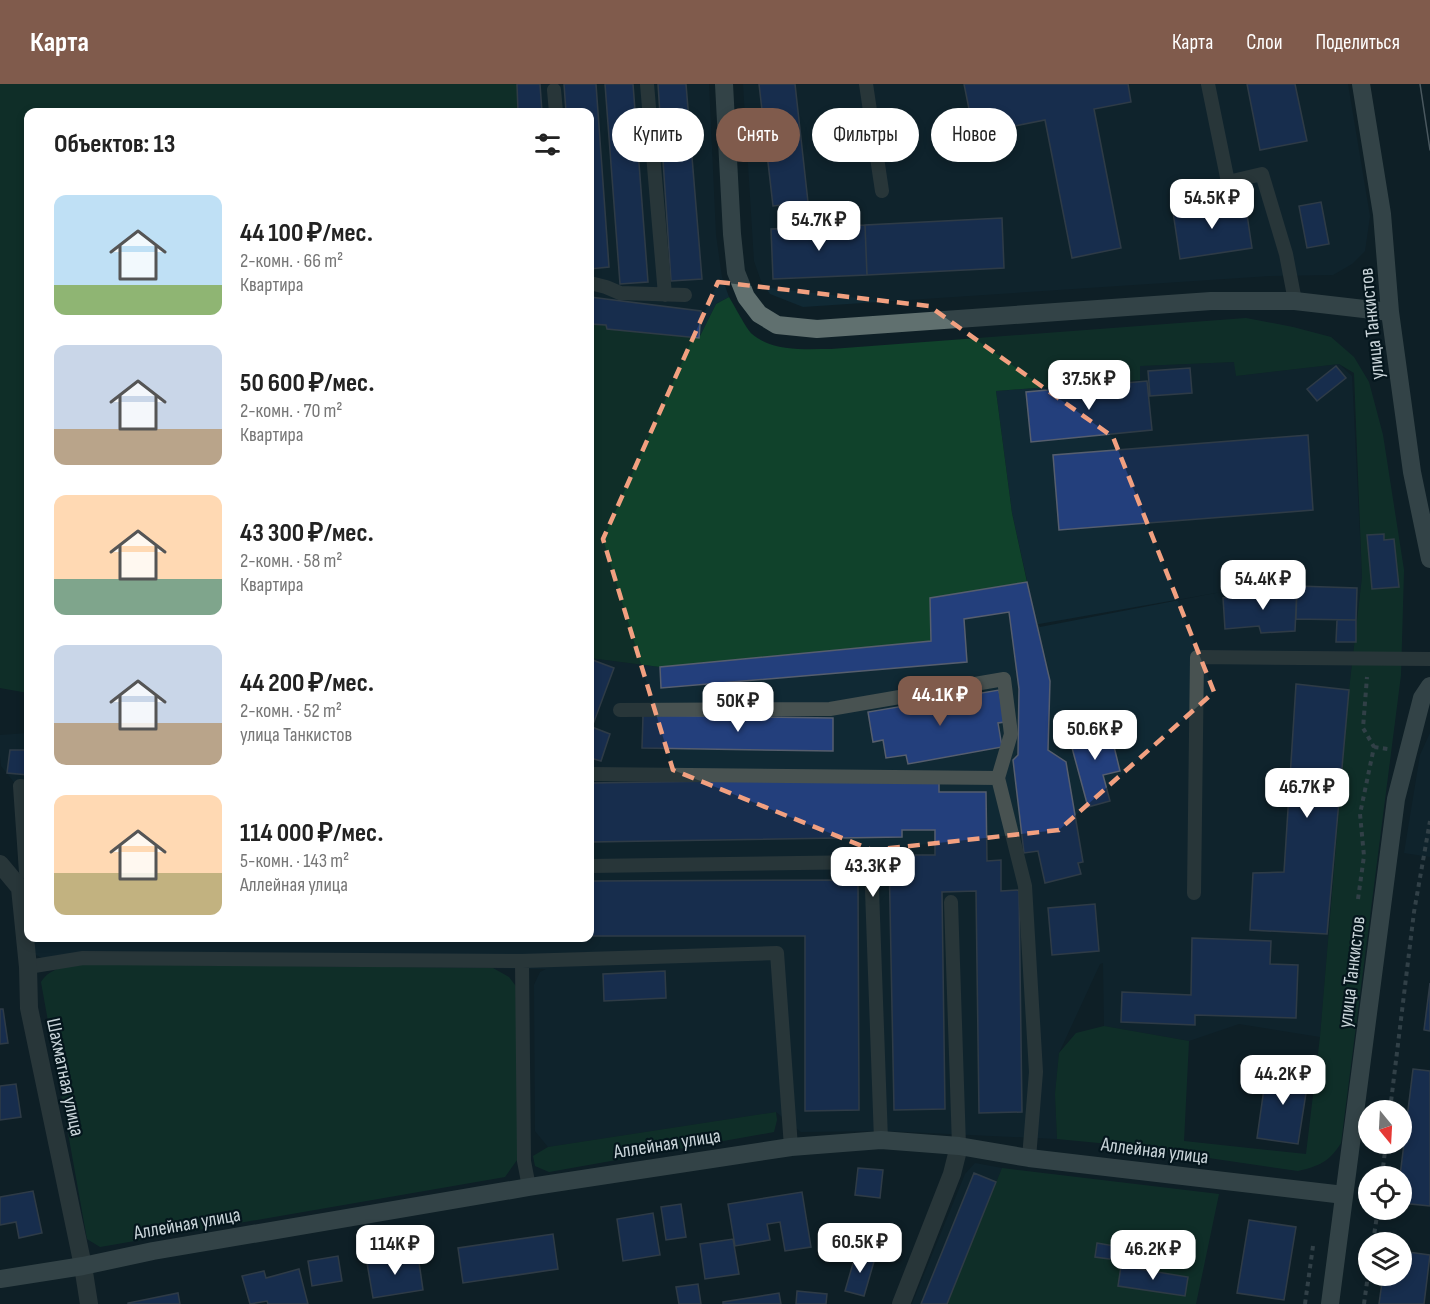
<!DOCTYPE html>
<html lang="ru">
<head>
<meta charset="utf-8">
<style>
	body { margin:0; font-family:"Sofia Sans Condensed",sans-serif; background:#f6f6f6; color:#222; height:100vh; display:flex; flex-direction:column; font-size:22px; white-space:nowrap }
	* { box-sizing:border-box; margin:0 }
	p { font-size:20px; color:#767676 }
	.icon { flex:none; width:33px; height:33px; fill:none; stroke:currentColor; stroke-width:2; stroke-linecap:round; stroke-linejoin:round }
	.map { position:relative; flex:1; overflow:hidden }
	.details { position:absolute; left:24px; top:24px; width:570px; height:834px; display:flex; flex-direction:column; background:#fff; border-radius:12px; box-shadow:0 3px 9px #0003 }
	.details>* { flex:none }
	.hud { position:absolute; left:612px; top:24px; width:570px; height:54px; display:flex; gap:12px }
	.needle { width:39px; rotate:162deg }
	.buttons { position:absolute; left:1358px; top:1016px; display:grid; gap:12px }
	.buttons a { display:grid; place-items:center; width:54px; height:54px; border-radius:50%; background:#fff; box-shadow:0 3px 9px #0003; font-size:30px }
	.price { position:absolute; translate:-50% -51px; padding:0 14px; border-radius:12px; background:#fff; color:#222; font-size:20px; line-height:39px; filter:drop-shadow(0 2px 3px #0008) }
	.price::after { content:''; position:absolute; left:50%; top:36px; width:18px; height:14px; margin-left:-9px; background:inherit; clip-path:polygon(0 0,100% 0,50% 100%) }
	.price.current { background:#805b4c; color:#fff }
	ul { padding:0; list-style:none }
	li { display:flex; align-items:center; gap:18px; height:150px; padding:0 30px }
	li span { display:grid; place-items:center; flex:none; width:168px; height:120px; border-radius:12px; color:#555 }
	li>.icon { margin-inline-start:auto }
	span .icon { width:72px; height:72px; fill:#fffc; stroke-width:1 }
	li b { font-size:26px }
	h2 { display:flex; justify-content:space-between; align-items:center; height:72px; padding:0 30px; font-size:26px }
	.pill { padding:0 21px; border-radius:27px; background:#fff; box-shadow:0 3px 9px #0003; font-size:21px; line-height:54px }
	.pill.current { background:#805b4c; color:#fff }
	header { display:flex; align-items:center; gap:36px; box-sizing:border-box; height:84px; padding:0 30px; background:#805b4c; color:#fff }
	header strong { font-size:28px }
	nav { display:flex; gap:33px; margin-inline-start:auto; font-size:21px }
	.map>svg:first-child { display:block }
	.built { fill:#102934; fill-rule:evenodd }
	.green { fill:#10422b }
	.building { fill:#233f7c; stroke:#565e6e; stroke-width:1.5 }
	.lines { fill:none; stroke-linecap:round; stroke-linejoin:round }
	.path { stroke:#5b696f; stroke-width:4; stroke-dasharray:4.5 4.5; stroke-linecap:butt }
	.lane { stroke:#485251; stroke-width:14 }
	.street { stroke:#485251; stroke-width:18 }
	.secondary { stroke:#60706f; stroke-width:18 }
	.tram { stroke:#929ea4; stroke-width:1.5 }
	.marked { fill:none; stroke:#f2a080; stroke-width:4.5; stroke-dasharray:12 8; stroke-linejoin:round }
	.labels { text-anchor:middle; stroke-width:4.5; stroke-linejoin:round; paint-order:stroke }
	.street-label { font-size:20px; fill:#c9d4d9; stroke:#05161d }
</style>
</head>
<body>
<header>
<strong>Карта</strong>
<nav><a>Карта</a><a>Слои</a><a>Поделиться</a></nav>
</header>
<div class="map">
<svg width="1430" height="1220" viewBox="0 0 1430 1220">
	<rect width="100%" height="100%" fill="#0e1f26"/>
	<path class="built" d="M517,0H709L716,151L722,193L729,213L716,220L699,254L607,245L606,241L590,240V28H518Z
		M743,0H1348L1370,132L1365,167L1352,180L1333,191L1270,192L803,223L770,210L761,197L754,177Z
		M1235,278L1236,292L1339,280L1352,292L1362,493L1349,606L1320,953L1239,940L1189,957L1104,942L1103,879L1100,880L1059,969L1055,1010L1057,1055L886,1047L801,1048L776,1028L548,1063L535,1047L534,901L540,888L546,885L88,880L59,884L33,869L32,854H590V574L660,583L931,557L930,514L1027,497L1012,429L996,307L1140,296L1139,282ZM1221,508L1040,543L1038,540H1039Z
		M28,649V780L25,712L1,682L0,672V651Z
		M1430,649V773L1404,769L1420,671Z
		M975,1079L1002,1084L947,1220H912L965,1090Z"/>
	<path class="green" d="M0,0H517L518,28H28V609L0,604Z
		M729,213C734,221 747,246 752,250C773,268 805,265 831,265L1246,234L1293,243L1331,253L1354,273L1369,298L1383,351L1404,486L1401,591L1341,1059C1329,1078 1319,1082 1298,1087L1120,1061L1057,1055L1055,1010L1059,969L1076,949L1104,942L1189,957L1184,1057L1306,1070L1320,953L1349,606L1362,493L1354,289L1339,280L1236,292L1234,278L1140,282V296L996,307L1012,429L1027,498L930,514L931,557L660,583L590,574V240L606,241L607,245L699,254L716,220Z
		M88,880L493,884L509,893L518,905L517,1076L505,1093L100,1163L87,1155L41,898C51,882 70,882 88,880Z
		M776,1028L777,1036L774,1048L549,1088L535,1082L533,1072L548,1063Z
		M1002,1084L1219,1110L1196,1220H947Z"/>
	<path class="building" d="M517,0H540L542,28H518Z
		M564,0H596L609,183L590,185V28H566Z
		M605,0H633L648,198L620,200Z
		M658,0H686L702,195L671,197Z
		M759,0H795L808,118L773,122Z
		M964,0H1128L1131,18L1094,25L1121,164L1072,174L1045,36L974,50Z
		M1247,0H1295L1307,57L1260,66Z
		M1245,117L1252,164L1180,175L1173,128Z
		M1321,118L1329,160L1307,164L1299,122Z
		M1002,134L1004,184L867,191L865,141Z
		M865,141L867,191L773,195L771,145Z
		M590,213L701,227L699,254L607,245L606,241L590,240Z
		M1336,282L1346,294L1317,317L1307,305Z
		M1190,284L1192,309L1150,312L1148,287Z
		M1147,297L1152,346L1031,358L1026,308Z
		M1308,351L1313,426L1059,446L1053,371Z
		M1384,450V456L1394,455L1399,503L1372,505L1367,451Z
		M1027,498L1050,597L1048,666L1066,678L1083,778L1078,779L1081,790L1045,799L1038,767L1024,769L1013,676L1018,671L1019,605L1009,528L964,535L967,578L661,604L660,583L931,557L930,514Z
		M1297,502L1295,547L1261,549L1259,542L1225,545L1223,514Z
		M1297,502L1357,504L1356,536L1296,535Z
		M1337,536H1356V558H1336Z
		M590,575L614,584L592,643L610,650L601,677L590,674Z
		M1296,600L1349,606L1327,850L1250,846L1253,789L1284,788Z
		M999,606L1005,638L998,639L1002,663L908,680L906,671L886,674L883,656L873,658L868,628Z
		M643,631L833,634V667L642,664Z
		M1108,638L1120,687L1103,691L1110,717L1088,723L1068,649Z
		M10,666H28V691L7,689Z
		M895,694L939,699V708H986L987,777L1001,776V807L1019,806L1022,1028L979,1029L976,807L942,808L945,1025L894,1026L889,771H935V746H902V753L590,758V699Z
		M858,796L859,1026L805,1027V852H590V797Z
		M1095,820L1099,867L1052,871L1048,824Z
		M1192,854L1271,857L1270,880L1298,881L1296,934L1195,931V941L1121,938L1122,908L1191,911Z
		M665,887L666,914L604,917L603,890Z
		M1430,899V947L1424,946Z
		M0,925H3L8,959L0,960Z
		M1267,983L1309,990L1298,1060L1257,1054Z
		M1413,985L1430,987V1122L1401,1119L1400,1092Z
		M16,1000L21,1033L0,1036V1002Z
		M858,1084L883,1086L880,1114L855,1111Z
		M974,1089L996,1098L947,1220H921Z
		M33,1107L42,1149L19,1154L16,1138L0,1141V1113Z
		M802,1108L811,1163L785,1167L780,1138L767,1140L770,1156L735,1162L728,1120Z
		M681,1120L686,1153L666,1156L661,1123Z
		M653,1129L660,1171L623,1177L617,1135Z
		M1249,1136L1296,1143L1284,1216L1237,1209Z
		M553,1150L558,1185L463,1199L458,1164Z
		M733,1155L739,1190L705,1195L700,1160Z
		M1097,1159L1126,1164L1124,1177L1095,1173Z
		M1401,1167L1430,1171L1424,1220H1379L1383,1191H1401Z
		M856,1169L875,1174L864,1212L845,1207Z
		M418,1171L423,1206L373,1214L367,1179Z
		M338,1172L342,1197L312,1202L308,1177Z
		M1121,1182L1188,1193L1185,1212L1118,1202Z
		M299,1185L308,1220H268L267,1217L250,1220L242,1192L264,1187L266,1194Z
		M698,1200L701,1220H679L676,1203Z
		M797,1207L827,1210L826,1220H796Z
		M178,1209L180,1220H128V1219Z
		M779,1209L781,1220H723V1218Z"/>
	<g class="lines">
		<path class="path" d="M1374,663L1388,665
			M1358,815L1364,772L1360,730L1374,663L1363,644L1367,593
			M1390,1026L1414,828L1430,737
			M1382,1092L1386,1059
			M1373,1158L1378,1125
			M1305,1220L1313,1162
			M1364,1220L1368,1191"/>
		<path class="lane" d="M647,0L665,211
			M866,0L882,107
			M1208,0L1228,98L1262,90L1286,170L1295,217
			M554,6L556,28
			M590,199L606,203L620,209L685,211
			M620,626L830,625L1004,595L1011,650L998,694
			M590,690L998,694L1025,802L1036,988L1029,1074
			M590,782L871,778L881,1056
			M26,788L20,702L28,703
			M1194,809L1197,573L1430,575
			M951,818L959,1062
			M522,877L777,869L791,1063
			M28,883L83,874L522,877L524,1077L529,1103"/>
		<path class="street" d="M0,780L20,804L28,883L29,924L83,1182L89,1220
			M901,1220L952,1090L959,1062"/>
		<path class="secondary" d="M724,0L732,150L736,188L746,213L759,230L777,241L817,245L1211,217H1295L1390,228
			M1361,0L1382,130L1390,228L1412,388L1430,475
			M0,1195L83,1182L153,1167L529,1103L791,1063L881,1056L959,1062L1029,1074L1344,1111
			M1330,1220L1396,715L1422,614L1430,602"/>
		<path class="tram" d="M1420,0L1430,66"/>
	</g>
	<path d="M0 0H1430V1220H0ZM718,198L929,222L1113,353L1214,608L1059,746L872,766L673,686L603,455Z" fill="#0e1f26" fill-opacity=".55" fill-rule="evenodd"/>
	<path class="marked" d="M718,198L929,222L1113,353L1214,608L1059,746L872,766L673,686L603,455Z"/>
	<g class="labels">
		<g class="street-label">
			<text transform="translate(1371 240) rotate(-96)" y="7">улица Танкистов</text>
			<text transform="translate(1351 888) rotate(-83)" y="7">улица Танкистов</text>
			<text transform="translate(66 993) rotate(78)" y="7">Шахматная улица</text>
			<text transform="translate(667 1059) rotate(-9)" y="7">Аллейная улица</text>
			<text transform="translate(1155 1066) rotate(7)" y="7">Аллейная улица</text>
			<text transform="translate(187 1139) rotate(-10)" y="7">Аллейная улица</text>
		</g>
	</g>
</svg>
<div class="buttons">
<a><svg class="needle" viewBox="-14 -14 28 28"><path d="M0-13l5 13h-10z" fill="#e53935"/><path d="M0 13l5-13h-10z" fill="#767676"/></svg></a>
<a><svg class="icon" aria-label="locate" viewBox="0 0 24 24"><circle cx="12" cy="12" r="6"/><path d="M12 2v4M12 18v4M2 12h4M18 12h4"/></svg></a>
<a><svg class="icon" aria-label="layers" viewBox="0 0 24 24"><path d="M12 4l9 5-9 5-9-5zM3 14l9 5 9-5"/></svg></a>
</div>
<b class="price" style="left:1212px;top:146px">54.5K ₽</b>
<b class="price" style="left:819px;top:168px">54.7K ₽</b>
<b class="price" style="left:1089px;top:327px">37.5K ₽</b>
<b class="price" style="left:1263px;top:527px">54.4K ₽</b>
<b class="price current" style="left:940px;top:643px">44.1K ₽</b>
<b class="price" style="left:738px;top:649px">50K ₽</b>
<b class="price" style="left:1095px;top:677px">50.6K ₽</b>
<b class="price" style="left:1307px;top:735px">46.7K ₽</b>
<b class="price" style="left:873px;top:814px">43.3K ₽</b>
<b class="price" style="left:1283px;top:1022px">44.2K ₽</b>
<b class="price" style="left:860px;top:1190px">60.5K ₽</b>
<b class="price" style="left:395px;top:1192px">114K ₽</b>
<b class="price" style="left:1153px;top:1197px">46.2K ₽</b>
<div class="hud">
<a class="pill">Купить</a>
<a class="pill current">Снять</a>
<a class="pill">Фильтры</a>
<a class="pill">Новое</a>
</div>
<section class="details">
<h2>Объектов: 13<svg class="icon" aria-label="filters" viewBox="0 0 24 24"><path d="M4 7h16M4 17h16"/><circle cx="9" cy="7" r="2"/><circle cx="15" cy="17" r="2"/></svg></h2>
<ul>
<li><span style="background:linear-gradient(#bfe0f5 75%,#8fb573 0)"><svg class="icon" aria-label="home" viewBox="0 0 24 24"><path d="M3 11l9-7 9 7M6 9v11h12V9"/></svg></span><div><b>44 100 ₽/мес.</b><p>2-комн. · 66 m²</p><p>Квартира</p></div></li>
<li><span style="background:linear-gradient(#c9d6e8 70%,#b9a48a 0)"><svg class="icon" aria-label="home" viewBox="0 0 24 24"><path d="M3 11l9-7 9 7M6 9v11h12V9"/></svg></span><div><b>50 600 ₽/мес.</b><p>2-комн. · 70 m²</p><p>Квартира</p></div></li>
<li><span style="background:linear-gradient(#ffd9b3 70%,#7fa58c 0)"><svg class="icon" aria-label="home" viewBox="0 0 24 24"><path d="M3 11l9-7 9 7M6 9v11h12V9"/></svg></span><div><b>43 300 ₽/мес.</b><p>2-комн. · 58 m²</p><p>Квартира</p></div></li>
<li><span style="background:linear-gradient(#c9d6e8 65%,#b9a48a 0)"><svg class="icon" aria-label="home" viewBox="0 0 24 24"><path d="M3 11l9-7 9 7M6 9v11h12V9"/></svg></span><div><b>44 200 ₽/мес.</b><p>2-комн. · 52 m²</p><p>улица Танкистов</p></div></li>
<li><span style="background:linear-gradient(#ffd9b3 65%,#c2b280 0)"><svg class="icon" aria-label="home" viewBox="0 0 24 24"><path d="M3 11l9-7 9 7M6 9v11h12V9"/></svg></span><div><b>114 000 ₽/мес.</b><p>5-комн. · 143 m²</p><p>Аллейная улица</p></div></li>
</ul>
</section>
</div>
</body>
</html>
